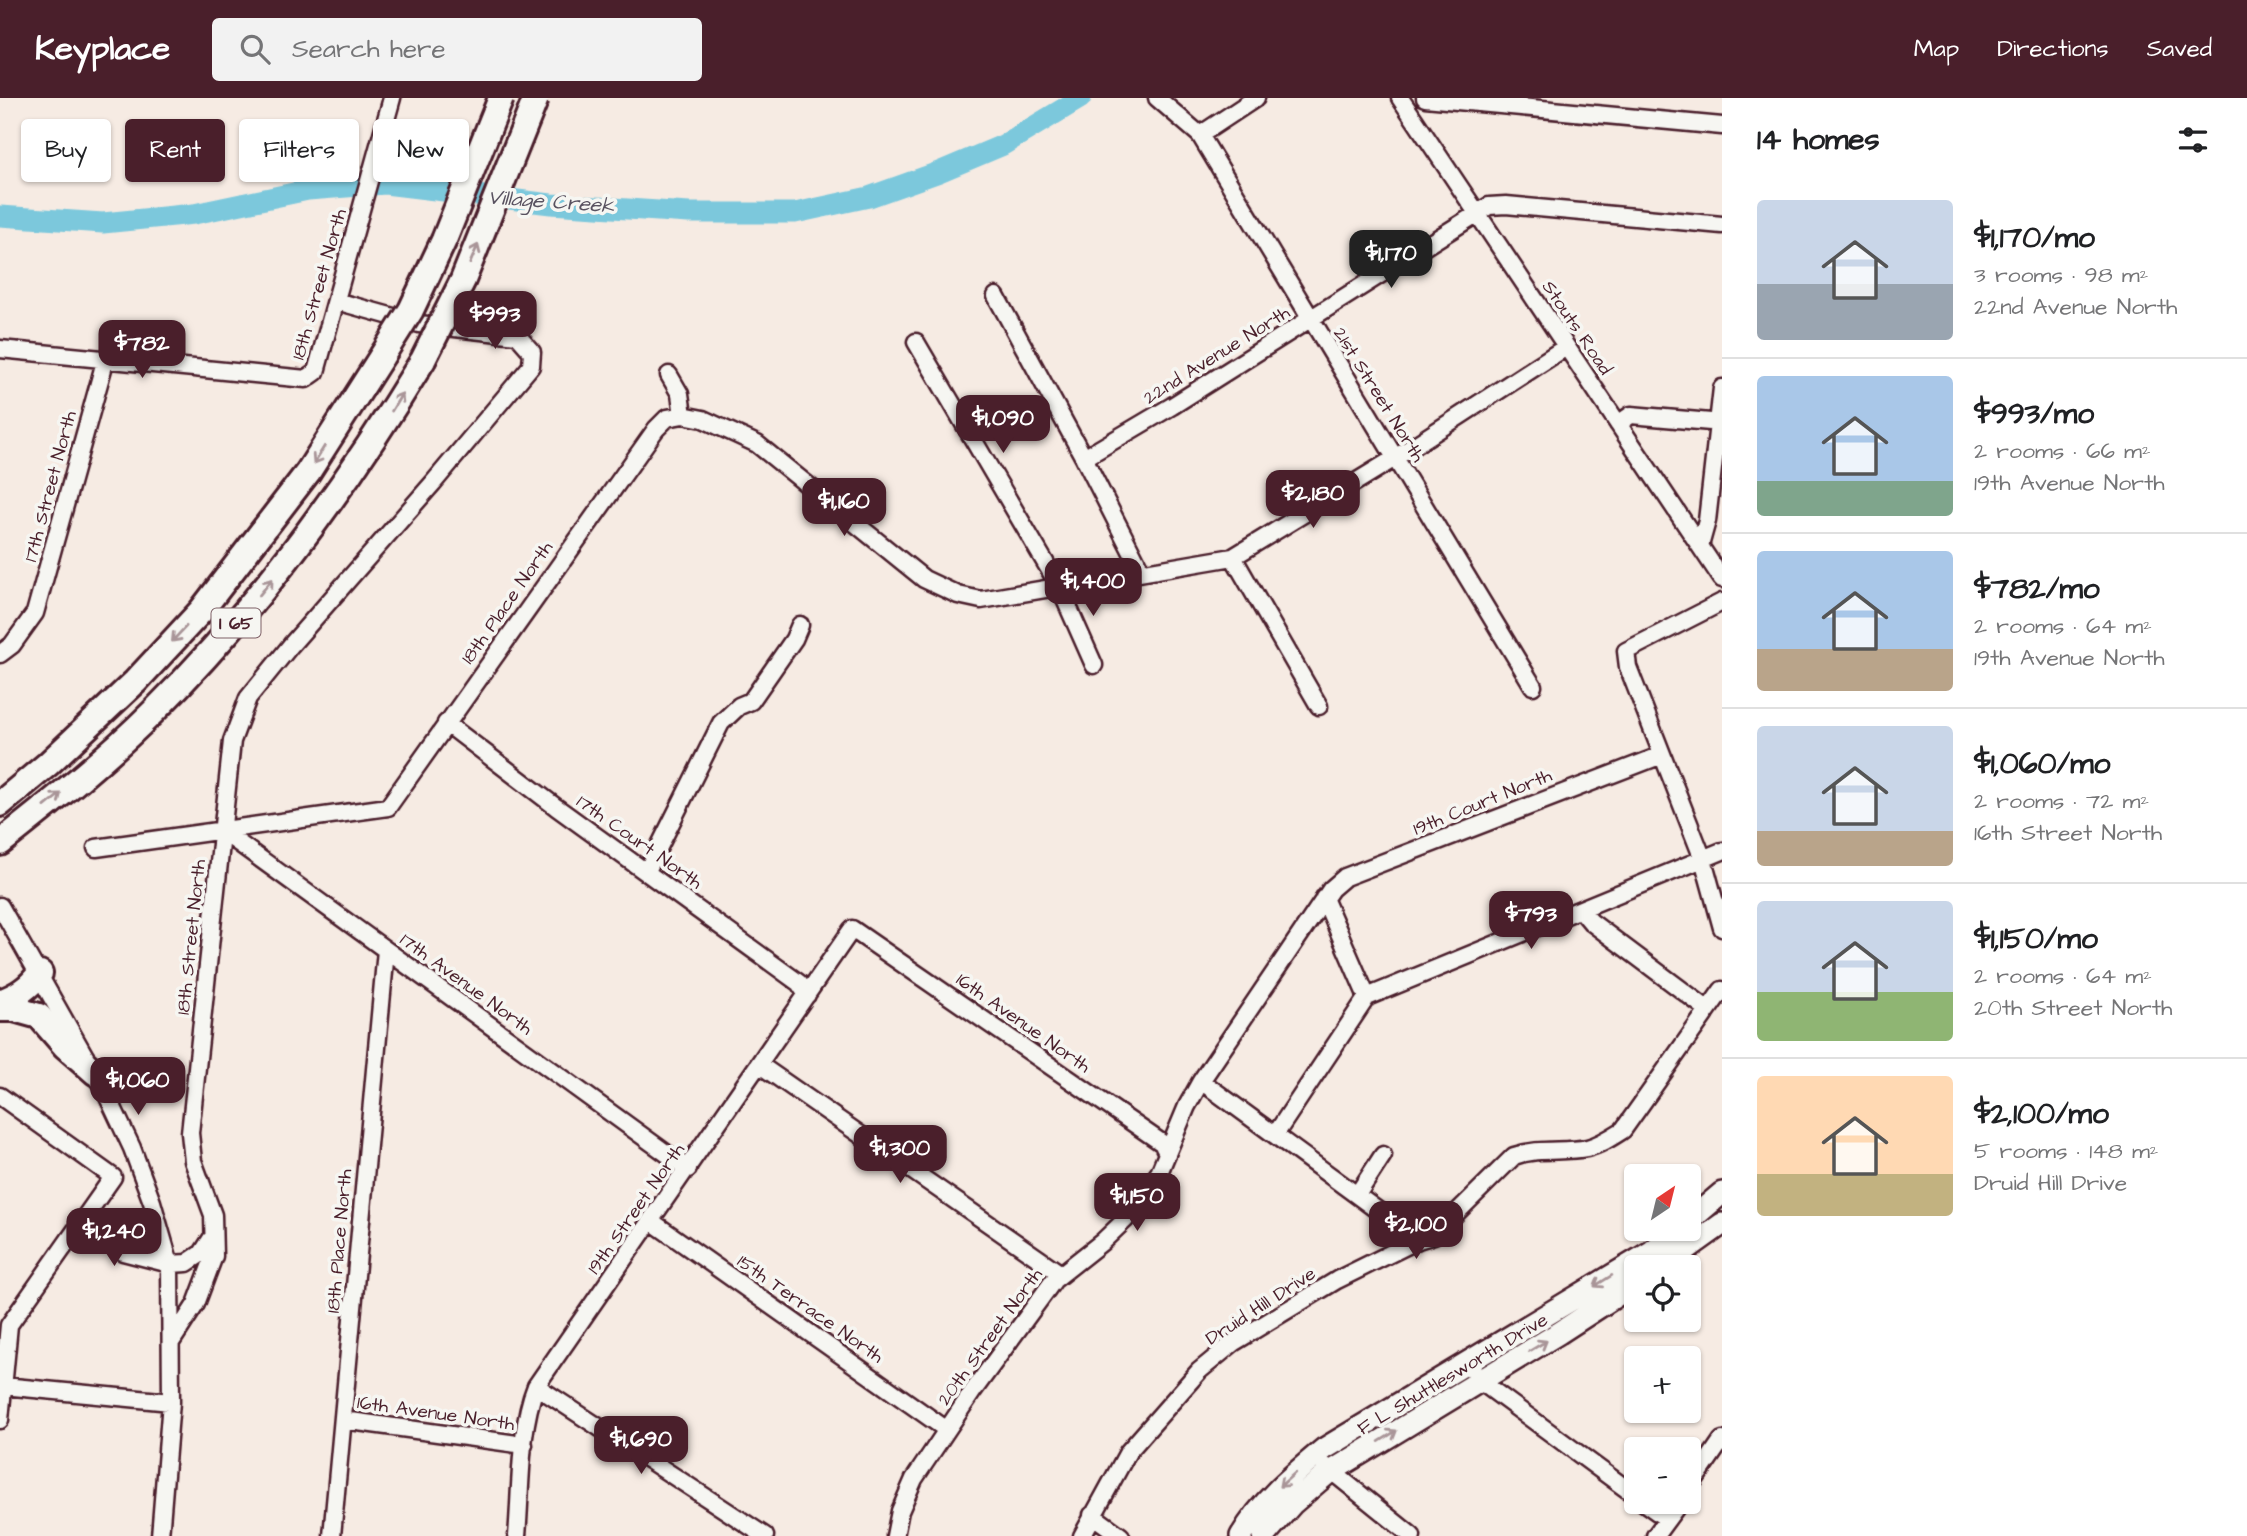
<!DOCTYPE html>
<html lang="en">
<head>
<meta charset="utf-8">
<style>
	body { margin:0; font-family:"Architects Daughter",sans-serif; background:#f2f2f2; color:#202124; height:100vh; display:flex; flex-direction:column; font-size:26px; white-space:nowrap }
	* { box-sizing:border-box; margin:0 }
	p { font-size:23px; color:#757577 }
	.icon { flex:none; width:38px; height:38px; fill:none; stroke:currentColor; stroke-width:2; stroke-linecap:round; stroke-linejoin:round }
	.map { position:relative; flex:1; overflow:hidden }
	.drawer { display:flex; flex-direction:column; background:#fff; width:525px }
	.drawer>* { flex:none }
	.banner { position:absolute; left:21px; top:21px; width:665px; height:63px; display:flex; gap:14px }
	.needle { width:46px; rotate:35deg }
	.tools { position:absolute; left:1624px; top:1066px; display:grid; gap:14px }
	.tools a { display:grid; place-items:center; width:77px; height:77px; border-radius:7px; background:#fff; box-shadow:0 2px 5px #0004; font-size:35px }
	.price { position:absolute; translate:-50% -60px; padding:0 16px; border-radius:14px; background:#4a1f2b; color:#fff; font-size:23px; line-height:46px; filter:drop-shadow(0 2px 4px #0008) }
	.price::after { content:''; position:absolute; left:50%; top:42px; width:21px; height:16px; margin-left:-10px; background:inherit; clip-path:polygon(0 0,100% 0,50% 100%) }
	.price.on { background:#222; color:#fff }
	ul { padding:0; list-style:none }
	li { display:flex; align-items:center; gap:21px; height:175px; padding:0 35px }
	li+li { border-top:2px solid #e0e0e0 }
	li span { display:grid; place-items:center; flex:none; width:196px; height:140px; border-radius:7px; color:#555 }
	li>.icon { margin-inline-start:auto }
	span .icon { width:84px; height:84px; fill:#fffc; stroke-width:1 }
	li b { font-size:30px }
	h2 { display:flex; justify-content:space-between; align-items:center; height:84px; padding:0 35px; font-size:30px }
	.chip { padding:0 24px; border-radius:7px; background:#fff; box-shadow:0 2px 5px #0004; font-size:24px; line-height:63px }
	.chip.on { background:#4a1f2b; color:#fff }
	header { display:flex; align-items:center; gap:42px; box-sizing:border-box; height:98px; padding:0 35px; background:#4a1f2b; color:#fff }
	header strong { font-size:33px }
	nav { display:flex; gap:38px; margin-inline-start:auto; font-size:24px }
	.search { width:490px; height:63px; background:#f2f2f2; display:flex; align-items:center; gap:18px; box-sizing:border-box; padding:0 24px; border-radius:7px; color:#757577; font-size:26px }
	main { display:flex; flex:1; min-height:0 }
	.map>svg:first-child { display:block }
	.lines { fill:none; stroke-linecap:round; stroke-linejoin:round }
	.river { stroke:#7cc8dc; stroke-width:21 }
	.minor-casing { stroke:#4a1f2b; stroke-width:21 }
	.major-casing { stroke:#4a1f2b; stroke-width:26 }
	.highway-casing { stroke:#4a1f2b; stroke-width:30 }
	.minor { stroke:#f6f6f2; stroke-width:16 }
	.major { stroke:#f6f6f2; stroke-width:21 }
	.highway { stroke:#f6f6f2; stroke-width:24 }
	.highway-bridge-casing { stroke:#4a1f2b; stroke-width:30; stroke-linecap:butt }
	.highway-bridge { stroke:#f6f6f2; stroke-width:24 }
	.oneway { stroke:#a99598 }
	.labels { text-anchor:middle; stroke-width:7; stroke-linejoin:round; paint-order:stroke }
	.shield { fill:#f6f6f2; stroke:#7e6067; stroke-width:2 }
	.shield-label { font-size:18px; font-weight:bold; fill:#4a1f2b }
	.street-label { font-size:19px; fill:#4a1f2b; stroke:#f6f6f2 }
	.water-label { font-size:21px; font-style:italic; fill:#595260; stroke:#f6f6f2 }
</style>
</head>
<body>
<header>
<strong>Keyplace</strong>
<div class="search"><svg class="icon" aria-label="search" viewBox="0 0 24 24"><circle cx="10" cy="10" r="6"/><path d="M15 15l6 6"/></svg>Search here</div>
<nav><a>Map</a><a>Directions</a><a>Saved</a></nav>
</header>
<main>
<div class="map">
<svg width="1722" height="1438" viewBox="0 0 1722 1438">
	<rect width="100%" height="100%" fill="#f6ebe3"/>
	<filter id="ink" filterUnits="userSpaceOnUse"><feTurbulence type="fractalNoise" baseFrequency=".0143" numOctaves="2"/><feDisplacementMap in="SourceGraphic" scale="14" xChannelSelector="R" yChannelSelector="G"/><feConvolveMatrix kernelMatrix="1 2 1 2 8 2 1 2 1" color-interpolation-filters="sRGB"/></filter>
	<g filter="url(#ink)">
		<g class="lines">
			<path class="river" d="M0,118L103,125L194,116L308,92L385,86L551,106L689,115H795L869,99L939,74L1003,47L1081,0"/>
			<g class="minor-casing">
				<path id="minor" d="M1157,0L1200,37L1533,588
					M1400,0L1722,481
					M1425,0L1722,28
					M1200,37L1256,0
					M996,198L1084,360L1142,474
					M916,244L1059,488L1094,567
					M0,251L306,281L316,274L392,0
					M683,317L703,321L757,346L924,481L958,497L981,502L1233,459L1395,360L1566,249
					M1618,326L1631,317L1722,325
					M1084,360L1172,308L1489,108L1506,107L1722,127
					M1700,448L1707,423L1722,290
					M1233,459L1319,608
					M1722,504L1626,553L1628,569L1703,761L1722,830
					M0,556L12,547L35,515L106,260
					M446,625L556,709L799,885L807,897
					M222,733L688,1071
					M96,750L388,709L656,331L667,320L683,317L680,296L669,277
					M647,773L721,625L739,608L751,603L794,541L800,527
					M0,808L108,999L132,1050L152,1104L170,1166L171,1304L160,1438
					M1581,812L1591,824L1707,911
					M1367,899L1722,753
					M760,967L1061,1176
					M1201,983L1418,1142
					M0,998L113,1079L9,1227L0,1322
					M1275,1037L1367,899L1324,800
					M1357,1097L1383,1057
					M651,1123L947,1332
					M82,1124L123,1154L170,1166L187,1165L202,1155L213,1138
					M172,1243L196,1206L214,1158L213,1117L193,1063L190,1035L232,643L248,600L291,547L433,385L531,268L532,254L517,237L419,226L336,203
					M1475,1275L1480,1283L1636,1398
					M3,1288L171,1304
					M536,1288L765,1438
					M343,1322L524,1347
					M1324,1367L1412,1438
					M1689,1390L1722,1342
					M1643,1404L1667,1421
					M1092,1417L1121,1438
					M332,1438L386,852
					M517,1438C521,1393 519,1330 536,1288L852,831L1162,1045L1167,1055
					M895,1438L900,1413L914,1381L973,1293L1054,1182L1102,1144L1125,1122L1159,1075L1187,1008L1201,983L1331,791L1345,779L1662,657
					M1082,1438L1128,1354L1199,1273L1233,1245L1337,1182L1418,1142L1434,1137L1514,1058C1540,1049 1563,1055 1587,1050C1600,1047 1612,1039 1623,1032L1722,892
					M1655,1438L1680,1404"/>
			</g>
			<g class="major-casing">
				<path id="major" d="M1689,1123L1722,1095
					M1662,1169L1722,1126
					M1241,1438C1262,1402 1293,1377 1324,1351L1651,1154L1680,1130
					M1264,1438L1292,1406L1327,1376L1559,1235L1636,1185"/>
			</g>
			<g class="highway-casing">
				<path id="highway" d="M0,706L48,666L135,584L201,513L308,374L382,258
					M0,745C53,703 105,662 153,614C259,509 346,389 423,262
					M0,904C17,898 29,890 40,875
					M0,911H14L39,918L65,948L96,975"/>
			</g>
			<use href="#minor" class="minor"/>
			<use href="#major" class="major"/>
			<use href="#highway" class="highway"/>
			<g class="highway-bridge-casing">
				<path id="highway-bridge" d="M382,258L411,212L444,142L501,0
					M423,262L463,182L536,0"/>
			</g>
			<use href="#highway-bridge" class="highway-bridge"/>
		</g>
		<defs><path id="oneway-shaft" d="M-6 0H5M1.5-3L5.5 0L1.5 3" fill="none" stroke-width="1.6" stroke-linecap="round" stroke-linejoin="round" transform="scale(1.75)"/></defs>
		<g class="oneway">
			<use href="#oneway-shaft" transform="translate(474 156) rotate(-67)"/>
			<use href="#oneway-shaft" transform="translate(397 304) rotate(-59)"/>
			<use href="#oneway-shaft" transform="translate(319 357) rotate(122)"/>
			<use href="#oneway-shaft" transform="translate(266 489) rotate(-51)"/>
			<use href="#oneway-shaft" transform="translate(179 536) rotate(133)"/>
			<use href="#oneway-shaft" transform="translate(53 702) rotate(-39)"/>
			<use href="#oneway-shaft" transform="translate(1603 1183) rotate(148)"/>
			<use href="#oneway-shaft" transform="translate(1538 1248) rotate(-31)"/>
			<use href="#oneway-shaft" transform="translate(1388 1338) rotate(-32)"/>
			<use href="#oneway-shaft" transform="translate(1287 1382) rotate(138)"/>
		</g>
	</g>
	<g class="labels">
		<rect class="shield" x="211.5" y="510.5" width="49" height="29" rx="5"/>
		<g class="shield-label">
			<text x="236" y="531">I 65</text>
		</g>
		<g class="street-label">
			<text transform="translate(318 186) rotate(-74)" y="7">18th Street North</text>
			<text transform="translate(1578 229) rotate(56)" y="7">Stouts Road</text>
			<text transform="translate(1216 256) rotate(-32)" y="7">22nd Avenue North</text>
			<text transform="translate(1380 296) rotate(58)" y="7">21st Street North</text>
			<text transform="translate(49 388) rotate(-75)" y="7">17th Street North</text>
			<text transform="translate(506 504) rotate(-55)" y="7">18th Place North</text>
			<text transform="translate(1482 703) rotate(-22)" y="7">19th Court North</text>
			<text transform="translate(640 743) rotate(35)" y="7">17th Court North</text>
			<text transform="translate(190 839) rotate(-84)" y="7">18th Street North</text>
			<text transform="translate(467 885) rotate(36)" y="7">17th Avenue North</text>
			<text transform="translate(1024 924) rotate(35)" y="7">16th Avenue North</text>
			<text transform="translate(635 1110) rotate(-55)" y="7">19th Street North</text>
			<text transform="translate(338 1143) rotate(-85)" y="7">18th Place North</text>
			<text transform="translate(1260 1207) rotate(-33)" y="7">Druid Hill Drive</text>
			<text transform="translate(811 1210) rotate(35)" y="7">15th Terrace North</text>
			<text transform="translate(989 1238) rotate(-54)" y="7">20th Street North</text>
			<text transform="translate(1452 1275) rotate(-31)" y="7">F L Shuttlesworth Drive</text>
			<text transform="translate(436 1314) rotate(8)" y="7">16th Avenue North</text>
		</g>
		<g class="water-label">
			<text transform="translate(551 103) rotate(4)" y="7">Village Creek</text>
		</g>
	</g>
</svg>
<div class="tools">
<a><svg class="needle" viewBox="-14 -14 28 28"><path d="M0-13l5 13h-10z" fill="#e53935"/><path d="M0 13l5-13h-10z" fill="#757577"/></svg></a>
<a><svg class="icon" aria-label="locate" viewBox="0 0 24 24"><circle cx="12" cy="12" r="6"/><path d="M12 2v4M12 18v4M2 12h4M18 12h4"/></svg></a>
<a>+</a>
<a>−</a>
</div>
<b class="price on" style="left:1391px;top:192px">$1,170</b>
<b class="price" style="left:495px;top:253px">$993</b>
<b class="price" style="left:142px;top:282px">$782</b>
<b class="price" style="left:1003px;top:357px">$1,090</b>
<b class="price" style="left:1313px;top:432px">$2,180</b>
<b class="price" style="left:844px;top:440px">$1,160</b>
<b class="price" style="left:1093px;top:520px">$1,400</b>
<b class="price" style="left:1531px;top:853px">$793</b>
<b class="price" style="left:138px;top:1019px">$1,060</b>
<b class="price" style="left:900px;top:1087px">$1,300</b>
<b class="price" style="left:1137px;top:1135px">$1,150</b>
<b class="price" style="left:1416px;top:1163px">$2,100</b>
<b class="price" style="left:114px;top:1170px">$1,240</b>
<b class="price" style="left:641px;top:1378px">$1,690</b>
<div class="banner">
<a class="chip">Buy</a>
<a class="chip on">Rent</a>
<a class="chip">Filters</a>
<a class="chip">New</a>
</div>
</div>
<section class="drawer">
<h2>14 homes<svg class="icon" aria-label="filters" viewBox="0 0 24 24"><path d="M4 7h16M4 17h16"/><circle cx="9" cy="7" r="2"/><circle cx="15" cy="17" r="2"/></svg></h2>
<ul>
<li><span style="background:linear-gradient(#c9d6e8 60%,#9aa5b1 0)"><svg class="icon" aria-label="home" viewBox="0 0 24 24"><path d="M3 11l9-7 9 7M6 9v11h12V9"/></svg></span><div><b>$1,170/mo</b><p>3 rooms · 98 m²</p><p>22nd Avenue North</p></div></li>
<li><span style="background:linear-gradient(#a9c7e8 75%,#7fa58c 0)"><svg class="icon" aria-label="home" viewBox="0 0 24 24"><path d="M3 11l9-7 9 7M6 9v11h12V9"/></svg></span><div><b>$993/mo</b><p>2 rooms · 66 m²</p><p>19th Avenue North</p></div></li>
<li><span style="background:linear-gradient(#a9c7e8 70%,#b9a48a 0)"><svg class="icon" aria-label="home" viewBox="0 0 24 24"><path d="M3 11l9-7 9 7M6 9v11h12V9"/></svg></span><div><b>$782/mo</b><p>2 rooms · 64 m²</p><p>19th Avenue North</p></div></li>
<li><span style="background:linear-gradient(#c9d6e8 75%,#b9a48a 0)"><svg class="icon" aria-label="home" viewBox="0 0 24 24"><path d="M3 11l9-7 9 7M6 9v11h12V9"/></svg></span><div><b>$1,060/mo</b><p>2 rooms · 72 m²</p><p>16th Street North</p></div></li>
<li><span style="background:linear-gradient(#c9d6e8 65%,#8fb573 0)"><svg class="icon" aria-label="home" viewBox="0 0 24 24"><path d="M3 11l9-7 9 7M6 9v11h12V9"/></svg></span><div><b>$1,150/mo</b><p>2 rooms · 64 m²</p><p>20th Street North</p></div></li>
<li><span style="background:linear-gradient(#ffd9b3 70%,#c2b280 0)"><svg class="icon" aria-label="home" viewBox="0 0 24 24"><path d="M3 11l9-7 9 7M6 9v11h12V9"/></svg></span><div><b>$2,100/mo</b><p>5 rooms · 148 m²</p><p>Druid Hill Drive</p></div></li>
</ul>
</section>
</main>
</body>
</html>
